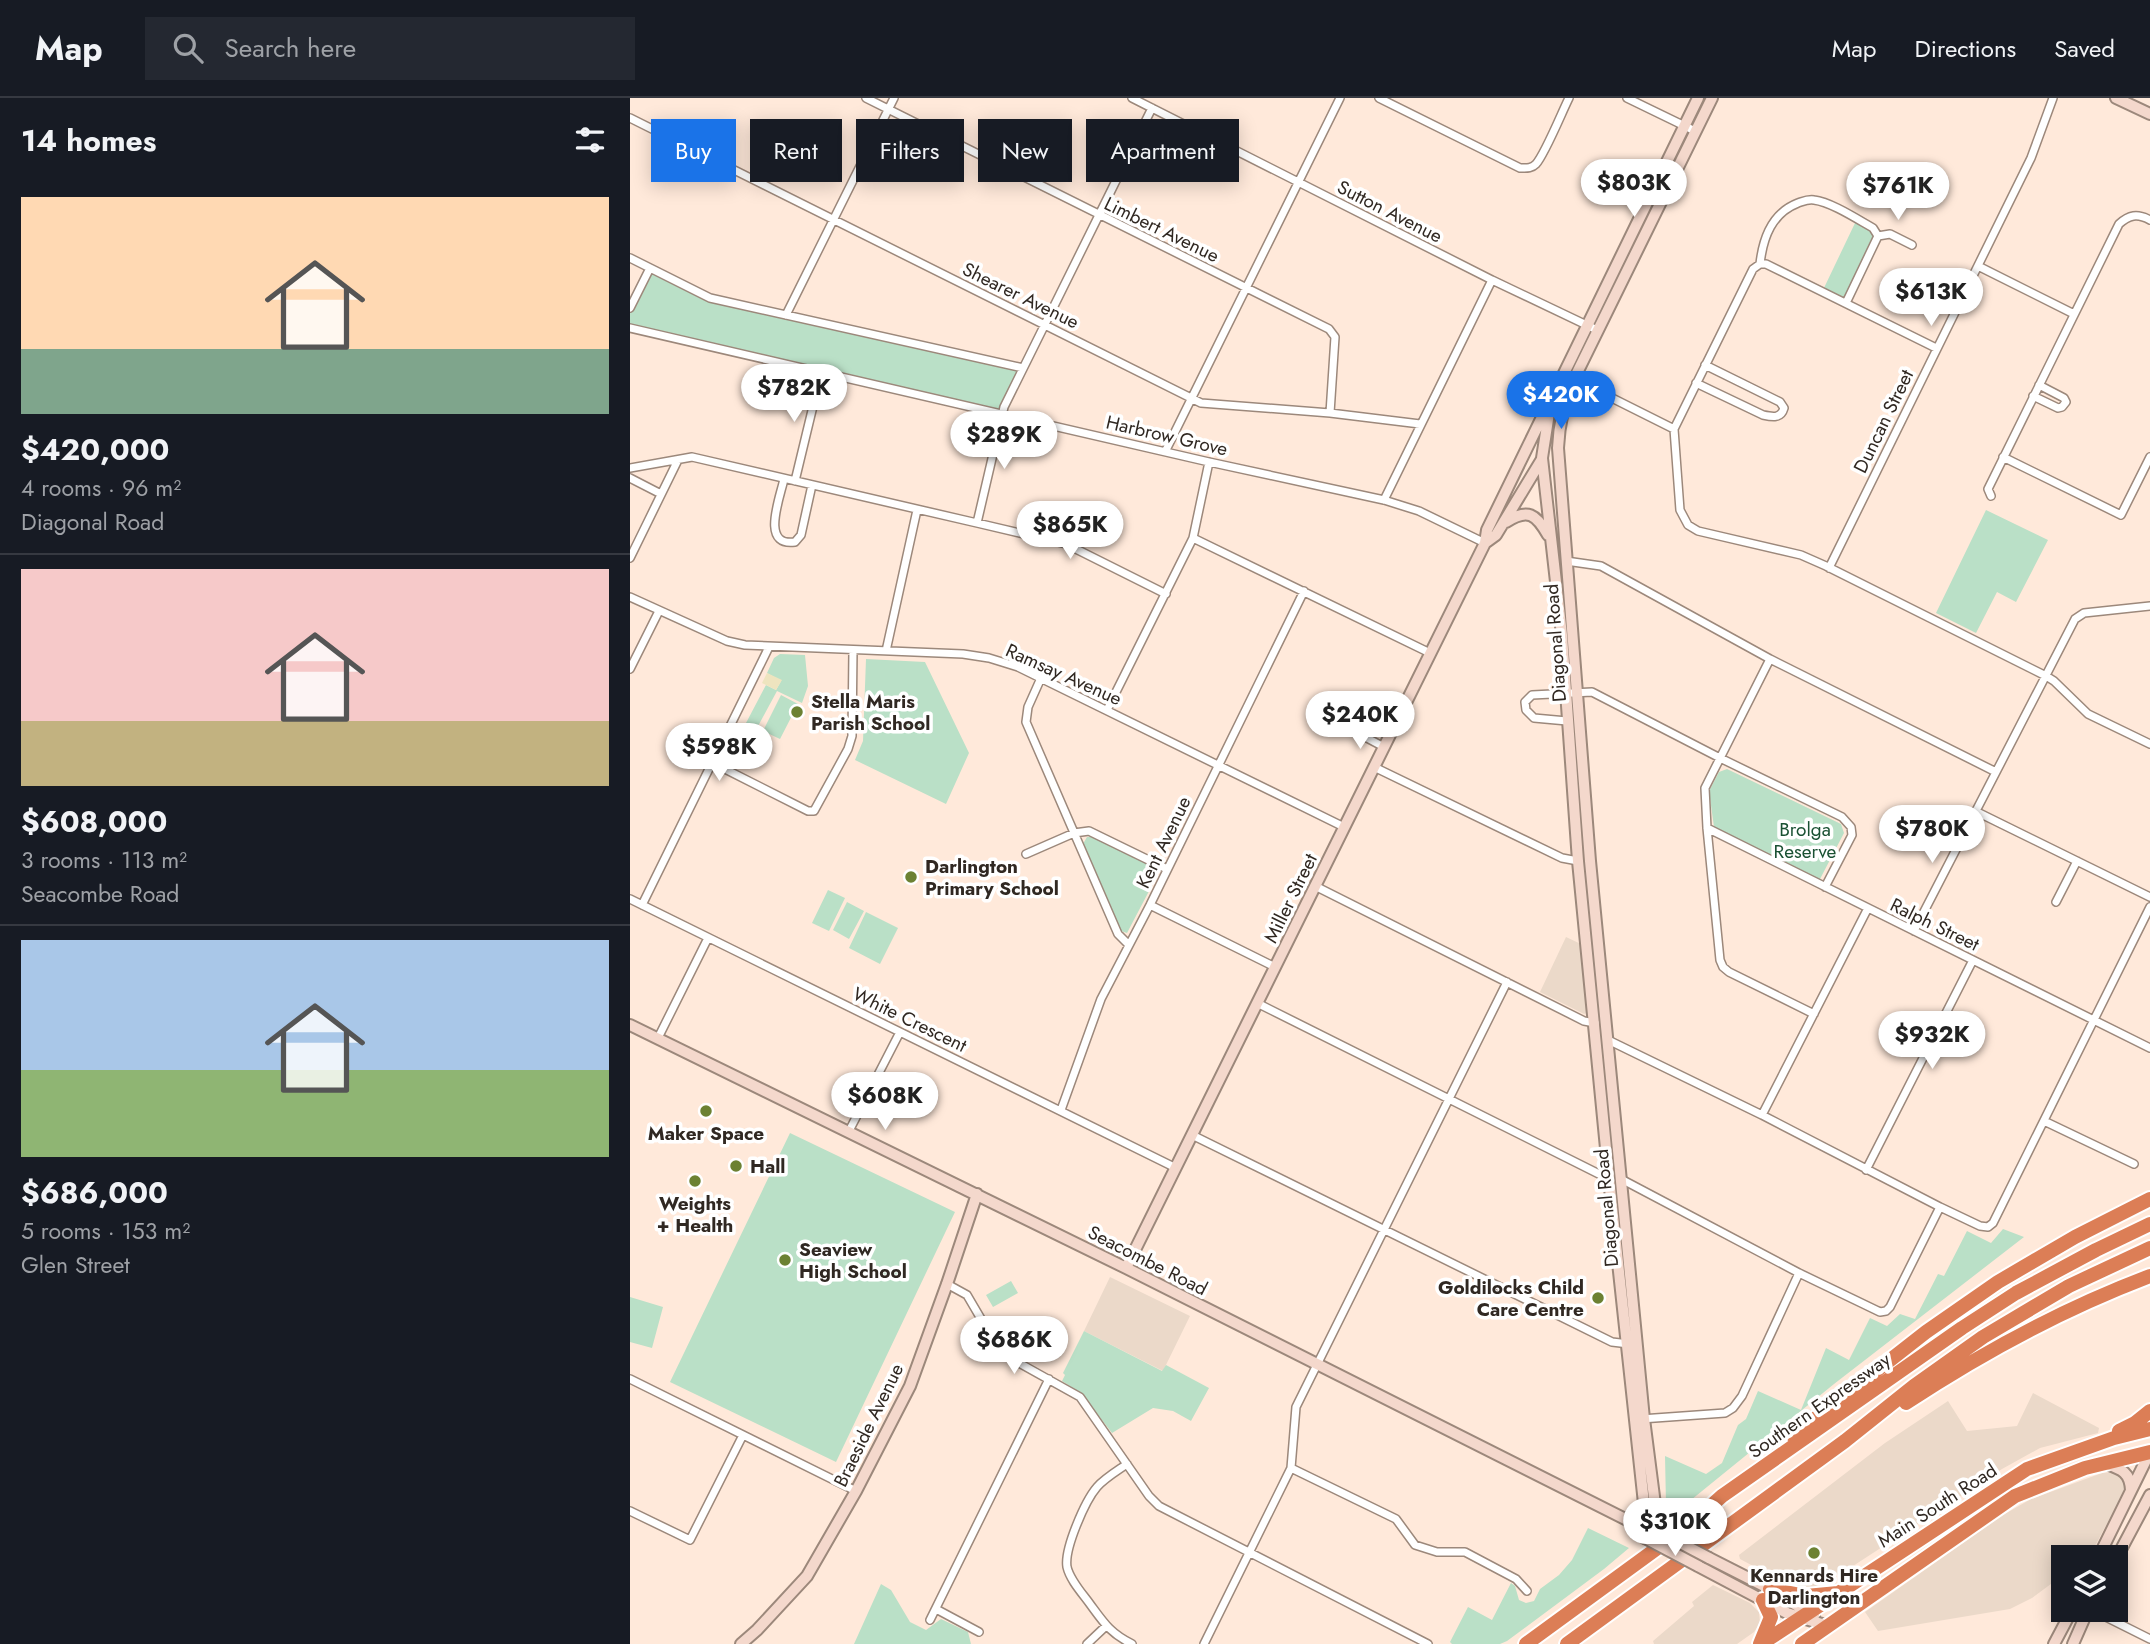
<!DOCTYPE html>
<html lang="en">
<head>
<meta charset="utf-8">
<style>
	body { margin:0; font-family:Jost,sans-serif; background:#242831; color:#f1f3f6; height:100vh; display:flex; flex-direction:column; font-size:26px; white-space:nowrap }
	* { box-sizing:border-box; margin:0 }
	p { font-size:23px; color:#9ea1a6 }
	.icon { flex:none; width:38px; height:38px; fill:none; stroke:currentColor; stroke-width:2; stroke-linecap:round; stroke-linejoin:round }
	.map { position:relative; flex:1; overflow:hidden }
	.side { display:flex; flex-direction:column; background:#171b24; width:630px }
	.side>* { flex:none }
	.hud { position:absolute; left:21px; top:21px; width:665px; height:63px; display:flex; gap:14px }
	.controls { position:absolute; left:1421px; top:1447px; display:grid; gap:14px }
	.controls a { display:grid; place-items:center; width:77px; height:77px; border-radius:0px; background:#171b24; box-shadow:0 4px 18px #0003; font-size:35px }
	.price { position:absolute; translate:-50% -60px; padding:0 16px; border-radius:24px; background:#fff; color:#222; font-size:23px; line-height:46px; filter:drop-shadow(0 2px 4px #0008) }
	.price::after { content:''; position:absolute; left:50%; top:42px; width:21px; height:16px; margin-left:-10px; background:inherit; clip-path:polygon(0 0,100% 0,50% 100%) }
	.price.active { background:#1a73e8; color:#fff }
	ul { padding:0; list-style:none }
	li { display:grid; align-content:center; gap:14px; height:371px; padding:0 21px }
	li+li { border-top:2px solid #363941 }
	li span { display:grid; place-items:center; height:217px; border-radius:0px; color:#555 }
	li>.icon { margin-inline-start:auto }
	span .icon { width:126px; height:126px; fill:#fffc; stroke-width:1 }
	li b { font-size:30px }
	h2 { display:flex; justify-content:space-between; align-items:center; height:84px; padding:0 21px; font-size:30px }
	.chip { padding:0 24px; border-radius:0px; background:#171b24; box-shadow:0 4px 18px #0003; font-size:24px; line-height:63px }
	.chip.active { background:#1a73e8; color:#fff }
	header { display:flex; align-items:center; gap:42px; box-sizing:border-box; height:98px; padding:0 35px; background:#171b24; border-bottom:2px solid #363941 }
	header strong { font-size:33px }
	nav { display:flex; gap:38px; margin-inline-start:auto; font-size:24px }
	.search { width:490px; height:63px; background:#242831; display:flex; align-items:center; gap:18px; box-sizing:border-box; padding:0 24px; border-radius:0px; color:#9ea1a6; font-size:26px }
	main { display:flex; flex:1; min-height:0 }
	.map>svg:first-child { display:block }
	.commercial { fill:#ebd9c9 }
	.green { fill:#bae0c7 }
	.sand { fill:#eee4bf }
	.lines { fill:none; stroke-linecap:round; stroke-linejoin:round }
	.street-casing { stroke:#9c887b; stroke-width:10 }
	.secondary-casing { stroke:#9c887b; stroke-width:14 }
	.highway-casing { stroke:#fff; stroke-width:18 }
	.street { stroke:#fff; stroke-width:7 }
	.secondary { stroke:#f4d8cc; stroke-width:10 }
	.highway { stroke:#dc7e56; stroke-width:14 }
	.secondary-bridge-casing { stroke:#9c887b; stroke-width:14; stroke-linecap:butt }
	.secondary-bridge { stroke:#f4d8cc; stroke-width:10 }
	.poi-dot { fill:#6c8132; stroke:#fff; stroke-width:2.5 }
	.labels { text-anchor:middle; stroke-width:7; stroke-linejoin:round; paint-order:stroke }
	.street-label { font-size:19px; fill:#302822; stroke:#fff }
	.poi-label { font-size:19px; font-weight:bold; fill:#302822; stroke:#fff; text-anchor:start }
	.park-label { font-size:19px; fill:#1a5133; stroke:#fff }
</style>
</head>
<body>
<header>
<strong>Map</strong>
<div class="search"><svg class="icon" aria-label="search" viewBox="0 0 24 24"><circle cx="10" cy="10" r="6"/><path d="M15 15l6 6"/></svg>Search here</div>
<nav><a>Map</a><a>Directions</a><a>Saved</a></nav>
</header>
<main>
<section class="side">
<h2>14 homes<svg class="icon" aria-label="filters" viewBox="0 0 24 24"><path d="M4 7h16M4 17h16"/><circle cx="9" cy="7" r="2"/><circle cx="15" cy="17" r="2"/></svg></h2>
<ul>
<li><span style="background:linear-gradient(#ffd9b3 70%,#7fa58c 0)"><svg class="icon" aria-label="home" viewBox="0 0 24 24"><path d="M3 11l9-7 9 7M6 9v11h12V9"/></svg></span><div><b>$420,000</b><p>4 rooms · 96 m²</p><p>Diagonal Road</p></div></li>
<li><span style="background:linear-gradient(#f6c9c9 70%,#c2b280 0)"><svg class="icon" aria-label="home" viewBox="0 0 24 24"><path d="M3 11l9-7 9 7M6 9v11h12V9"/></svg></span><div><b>$608,000</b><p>3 rooms · 113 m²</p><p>Seacombe Road</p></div></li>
<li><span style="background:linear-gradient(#a9c7e8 60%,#8fb573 0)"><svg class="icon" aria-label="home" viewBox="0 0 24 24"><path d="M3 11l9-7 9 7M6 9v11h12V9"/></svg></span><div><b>$686,000</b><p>5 rooms · 153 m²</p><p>Glen Street</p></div></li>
</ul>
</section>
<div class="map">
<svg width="1520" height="1546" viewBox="0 0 1520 1546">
	<rect width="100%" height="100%" fill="#ffe9da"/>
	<path class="commercial" d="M936,839L953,847L960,914L954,916L910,894Z
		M480,1179L560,1218L533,1273L454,1233Z
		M1403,1295L1469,1330L1468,1335L1410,1350L1372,1371L1223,1468L1181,1491L1163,1489L1110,1461L1109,1457L1255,1345L1318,1303L1337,1333L1387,1328Z
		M1482,1374L1488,1375L1497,1385L1495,1392L1459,1459L1433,1460V1477L1402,1500L1380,1511L1248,1533L1235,1514L1373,1417L1401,1401L1472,1375Z
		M1083,1487L1120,1505L1129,1514L1130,1525L1124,1534L1107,1546H1024L1023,1543L1064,1508L1062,1504Z"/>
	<path class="green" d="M1226,123L1242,131L1246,138L1215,203L1193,192Z
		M21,172L78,203L390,271L371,312L0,227V215Z
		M1356,412L1418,442L1386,504L1367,494L1346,535L1306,515Z
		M150,556L175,557L178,588L172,605L147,593L127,630L116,625L136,587L146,592L151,583L137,575L144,560Z
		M236,561L295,564L339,655L316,706L225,662L233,643Z
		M151,597L168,606L150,641L133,633Z
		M1097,671L1211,726L1214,735L1190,781L1187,782L1084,729L1079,693L1089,674Z
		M457,739H462L525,769L528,776L497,835L491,833L453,746Z
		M198,792L215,800L199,833L182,825Z
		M217,804L234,813L219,841L203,832Z
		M236,814L268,830L250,866L219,850Z
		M160,1035L325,1114L206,1364L40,1284Z
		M1373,1131L1394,1139L1204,1286L1040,1419L1036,1406L1035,1358L1076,1376L1092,1365L1108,1327L1116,1321L1128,1293L1171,1312L1196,1250L1219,1262L1240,1220L1257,1228L1270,1216L1285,1221L1308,1176L1314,1178L1337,1133L1361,1145Z
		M381,1183L388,1195L363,1209L356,1197Z
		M0,1199L33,1209L22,1250L0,1244Z
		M454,1233L532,1273L536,1267L579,1290L561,1323L543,1313L523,1310L482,1335L451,1295L432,1283L435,1277L433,1275Z
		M958,1430L999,1450L974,1471L877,1543L870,1546H822L820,1544L838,1509L862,1522L881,1485L885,1488L889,1502L896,1505L904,1503L910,1491L929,1477L942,1462Z
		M251,1486L261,1492L280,1524L296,1532L311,1521L338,1534L341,1546H224Z"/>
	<path class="sand" d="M137,575L152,582L146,592L132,585Z"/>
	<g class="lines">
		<g class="street-casing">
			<path id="street" d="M236,0L699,231L705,239L700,315
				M502,0L862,182L967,232
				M749,0L890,70C896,70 901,71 906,66C915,56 932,14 939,0
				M997,0L1065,33
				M0,20L571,305L700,315L790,326
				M1248,138L1260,136L1282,147
				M0,160L80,200L393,270
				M1130,166C1133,139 1142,115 1168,105C1174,103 1178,101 1184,102C1201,104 1227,121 1243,130L1248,138L1216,205
				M1130,166H1136L1306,250
				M1348,168L1444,216
				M0,210L20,170
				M156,217L264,0
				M0,230L579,364L754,402L789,413L855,445
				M944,281L1044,331L1050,412L1058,427L1068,433L1171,457L1196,468L1416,578L1424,583L1458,616L1520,646
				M1066,285L1133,317C1142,319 1151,321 1154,310L1150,304L1075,267
				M1403,298L1428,310L1432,309L1436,304L1434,300L1409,287
				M1044,331L1123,171L1130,166
				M536,352L710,0
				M1373,359L1491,417L1520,359
				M0,370L62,359L347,425L436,446L536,496
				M0,380L31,396
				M154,381C150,400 130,449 165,444L171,437L182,387
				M165,383L191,275
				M1361,398L1358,391L1489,126C1499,117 1507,115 1520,122
				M754,402L862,182
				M347,425L374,309L522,10
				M563,440L800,555
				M0,460L48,362
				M936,463L971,468L1140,561L1366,674
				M1199,470L1401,60L1423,0
				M0,499L97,543L115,547L333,556L359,560L388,569L714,729
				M256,553L287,412
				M1140,561L1075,690L1077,730L1090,862L1093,869L1099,874L1184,916
				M0,571L29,513
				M411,580L398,609L396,624L488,836L499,847
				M477,612L563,440L579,364
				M937,623L904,620L896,612L895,604L902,597L962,594L1090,660L1212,719L1221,729L1222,737L1195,789
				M720,631L754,649
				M83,665L178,713H184L218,651L222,638L223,552
				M744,669L932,760L948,763
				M1345,713L1520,799
				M1077,730L1520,950
				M396,756L444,735L459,733L537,771
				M685,788L954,923L965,925
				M0,801L546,1070
				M1426,804L1447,763
				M12,807L139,549
				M520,807L645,869
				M1284,833L1445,521L1454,515L1520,508
				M627,905L979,1081
				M28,940L78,840
				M978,942L1132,1017L1310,1109L1350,1128L1358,1129L1363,1125L1520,809
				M431,1012L471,901L520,807L674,493
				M1132,1017L1238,810
				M1414,1023L1504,1066
				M219,1033L270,934
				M562,1037L982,1244L999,1246
				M1236,1072L1343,862
				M991,1081L1169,1175L1250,1214L1256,1213L1260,1209L1310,1109
				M317,1186L337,1197L371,1255L450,1299L519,1398L529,1408L798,1546
				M0,1281L226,1393
				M1011,1321L1095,1315L1103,1310L1112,1298L1169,1175
				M497,1366C487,1373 475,1380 467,1389C455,1403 434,1451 437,1469C440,1482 452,1495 460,1506C474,1525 480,1535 502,1546
				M661,1370L766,1421L785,1447L807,1454H835L886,1481L897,1493
				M0,1413L60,1442L113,1337
				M306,1511L349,1534
				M1462,1512L1520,1541
				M300,1522L419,1281
				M457,1546L476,1528
				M574,1546L661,1370L666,1309L877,884"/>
		</g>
		<g class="secondary-casing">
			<path id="secondary" d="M1486,0L1520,16
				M876,424C898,410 906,416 918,437
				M855,445L866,437L912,361
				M0,927L496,1170L1019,1433
				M496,1170L855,445L857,432L914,315
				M1474,1365C1490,1371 1500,1373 1501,1392
				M1017,1433L1027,1422L1014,1321L960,763L928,350C929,324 934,304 944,281L1082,0
				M1015,1440L1017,1433L979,1081L948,763L932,537L912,360L921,302L1068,0
				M1079,1460L1140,1491L1184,1518
				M1468,1460L1520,1354
				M1486,1461L1520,1397
				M1068,1468L1157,1515L1198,1528
				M111,1546L127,1532L177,1478L226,1393L280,1288L317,1186L347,1096
				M1424,1546L1442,1512
				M1443,1546L1458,1512"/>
		</g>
		<g class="highway-casing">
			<path id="highway" d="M1276,1305C1353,1254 1433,1211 1520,1178
				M1489,1333L1505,1325L1520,1313
				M1163,1338L1296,1234L1368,1184L1445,1139L1520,1101
				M1140,1491L1176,1498L1208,1495
				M896,1546L1063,1424L1092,1398L1332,1230L1386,1195L1466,1152L1520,1126
				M937,1546L1215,1343L1284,1288L1353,1239L1439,1188L1520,1150
				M1130,1546L1141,1519L1133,1502
				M1131,1546L1397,1371L1484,1340L1520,1331
				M1172,1546L1385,1398L1455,1370L1520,1354"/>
		</g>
		<use href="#street" class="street"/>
		<use href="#secondary" class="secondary"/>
		<use href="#highway" class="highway"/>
		<g class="secondary-bridge-casing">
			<path id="secondary-bridge" d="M1026,1432L1079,1460
				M1015,1440L1068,1468"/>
		</g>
		<use href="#secondary-bridge" class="secondary-bridge"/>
	</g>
	<g class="poi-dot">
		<circle cx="167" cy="614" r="7"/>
		<circle cx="281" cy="779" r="7"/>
		<circle cx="76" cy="1013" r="7"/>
		<circle cx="106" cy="1068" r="7"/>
		<circle cx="65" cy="1083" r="7"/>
		<circle cx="155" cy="1162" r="7"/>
		<circle cx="968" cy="1200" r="7"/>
		<circle cx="1184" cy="1455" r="7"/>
	</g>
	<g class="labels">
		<g class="street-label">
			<text transform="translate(760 113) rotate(27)" y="7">Sutton Avenue</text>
			<text transform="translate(532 131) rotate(26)" y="7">Limbert Avenue</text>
			<text transform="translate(391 197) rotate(26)" y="7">Shearer Avenue</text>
			<text transform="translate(1253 323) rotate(-64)" y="7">Duncan Street</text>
			<text transform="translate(537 337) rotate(13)" y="7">Harbrow Grove</text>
			<text transform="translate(925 545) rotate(-94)" y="7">Diagonal Road</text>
			<text transform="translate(434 576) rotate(24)" y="7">Ramsay Avenue</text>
			<text transform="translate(533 744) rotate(-64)" y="7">Kent Avenue</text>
			<text transform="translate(660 800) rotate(-64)" y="7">Miller Street</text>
			<text transform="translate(1305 826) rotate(26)" y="7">Ralph Street</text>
			<text transform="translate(280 921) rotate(26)" y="7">White Crescent</text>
			<text transform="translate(976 1110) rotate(-95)" y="7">Diagonal Road</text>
			<text transform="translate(518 1162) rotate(27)" y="7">Seacombe Road</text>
			<text transform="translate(1189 1307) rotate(-35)" y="7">Southern Expressway</text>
			<text transform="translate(238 1327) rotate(-64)" y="7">Braeside Avenue</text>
			<text transform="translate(1307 1407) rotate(-33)" y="7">Main South Road</text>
		</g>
		<g class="poi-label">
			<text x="181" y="610">Stella Maris<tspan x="181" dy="22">Parish School</tspan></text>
			<text x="295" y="775">Darlington<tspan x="295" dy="22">Primary School</tspan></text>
			<text x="76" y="1042" text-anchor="middle">Maker Space</text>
			<text x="120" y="1075">Hall</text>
			<text x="65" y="1112" text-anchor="middle">Weights<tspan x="65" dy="22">+ Health</tspan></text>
			<text x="169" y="1158">Seaview<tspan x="169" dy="22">High School</tspan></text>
			<text x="954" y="1196" text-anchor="end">Goldilocks Child<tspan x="954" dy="22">Care Centre</tspan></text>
			<text x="1184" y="1484" text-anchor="middle">Kennards Hire<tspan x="1184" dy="22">Darlington</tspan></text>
		</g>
		<g class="park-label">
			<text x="1175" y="738">Brolga<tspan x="1175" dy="22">Reserve</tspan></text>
		</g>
	</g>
</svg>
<div class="controls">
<a><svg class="icon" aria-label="layers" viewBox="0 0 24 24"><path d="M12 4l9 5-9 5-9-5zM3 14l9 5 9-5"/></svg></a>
</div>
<b class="price" style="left:1004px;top:121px">$803K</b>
<b class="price" style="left:1268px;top:124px">$761K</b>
<b class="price" style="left:1301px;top:230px">$613K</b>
<b class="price" style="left:164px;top:326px">$782K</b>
<b class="price active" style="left:931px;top:333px">$420K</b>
<b class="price" style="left:374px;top:373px">$289K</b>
<b class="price" style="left:440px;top:463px">$865K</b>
<b class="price" style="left:730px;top:653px">$240K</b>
<b class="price" style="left:89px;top:685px">$598K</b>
<b class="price" style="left:1302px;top:767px">$780K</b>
<b class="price" style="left:1302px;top:973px">$932K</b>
<b class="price" style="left:255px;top:1034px">$608K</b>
<b class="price" style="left:384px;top:1278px">$686K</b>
<b class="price" style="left:1045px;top:1460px">$310K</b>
<div class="hud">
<a class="chip active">Buy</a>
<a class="chip">Rent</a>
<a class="chip">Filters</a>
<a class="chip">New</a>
<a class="chip">Apartment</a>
</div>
</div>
</main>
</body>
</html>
